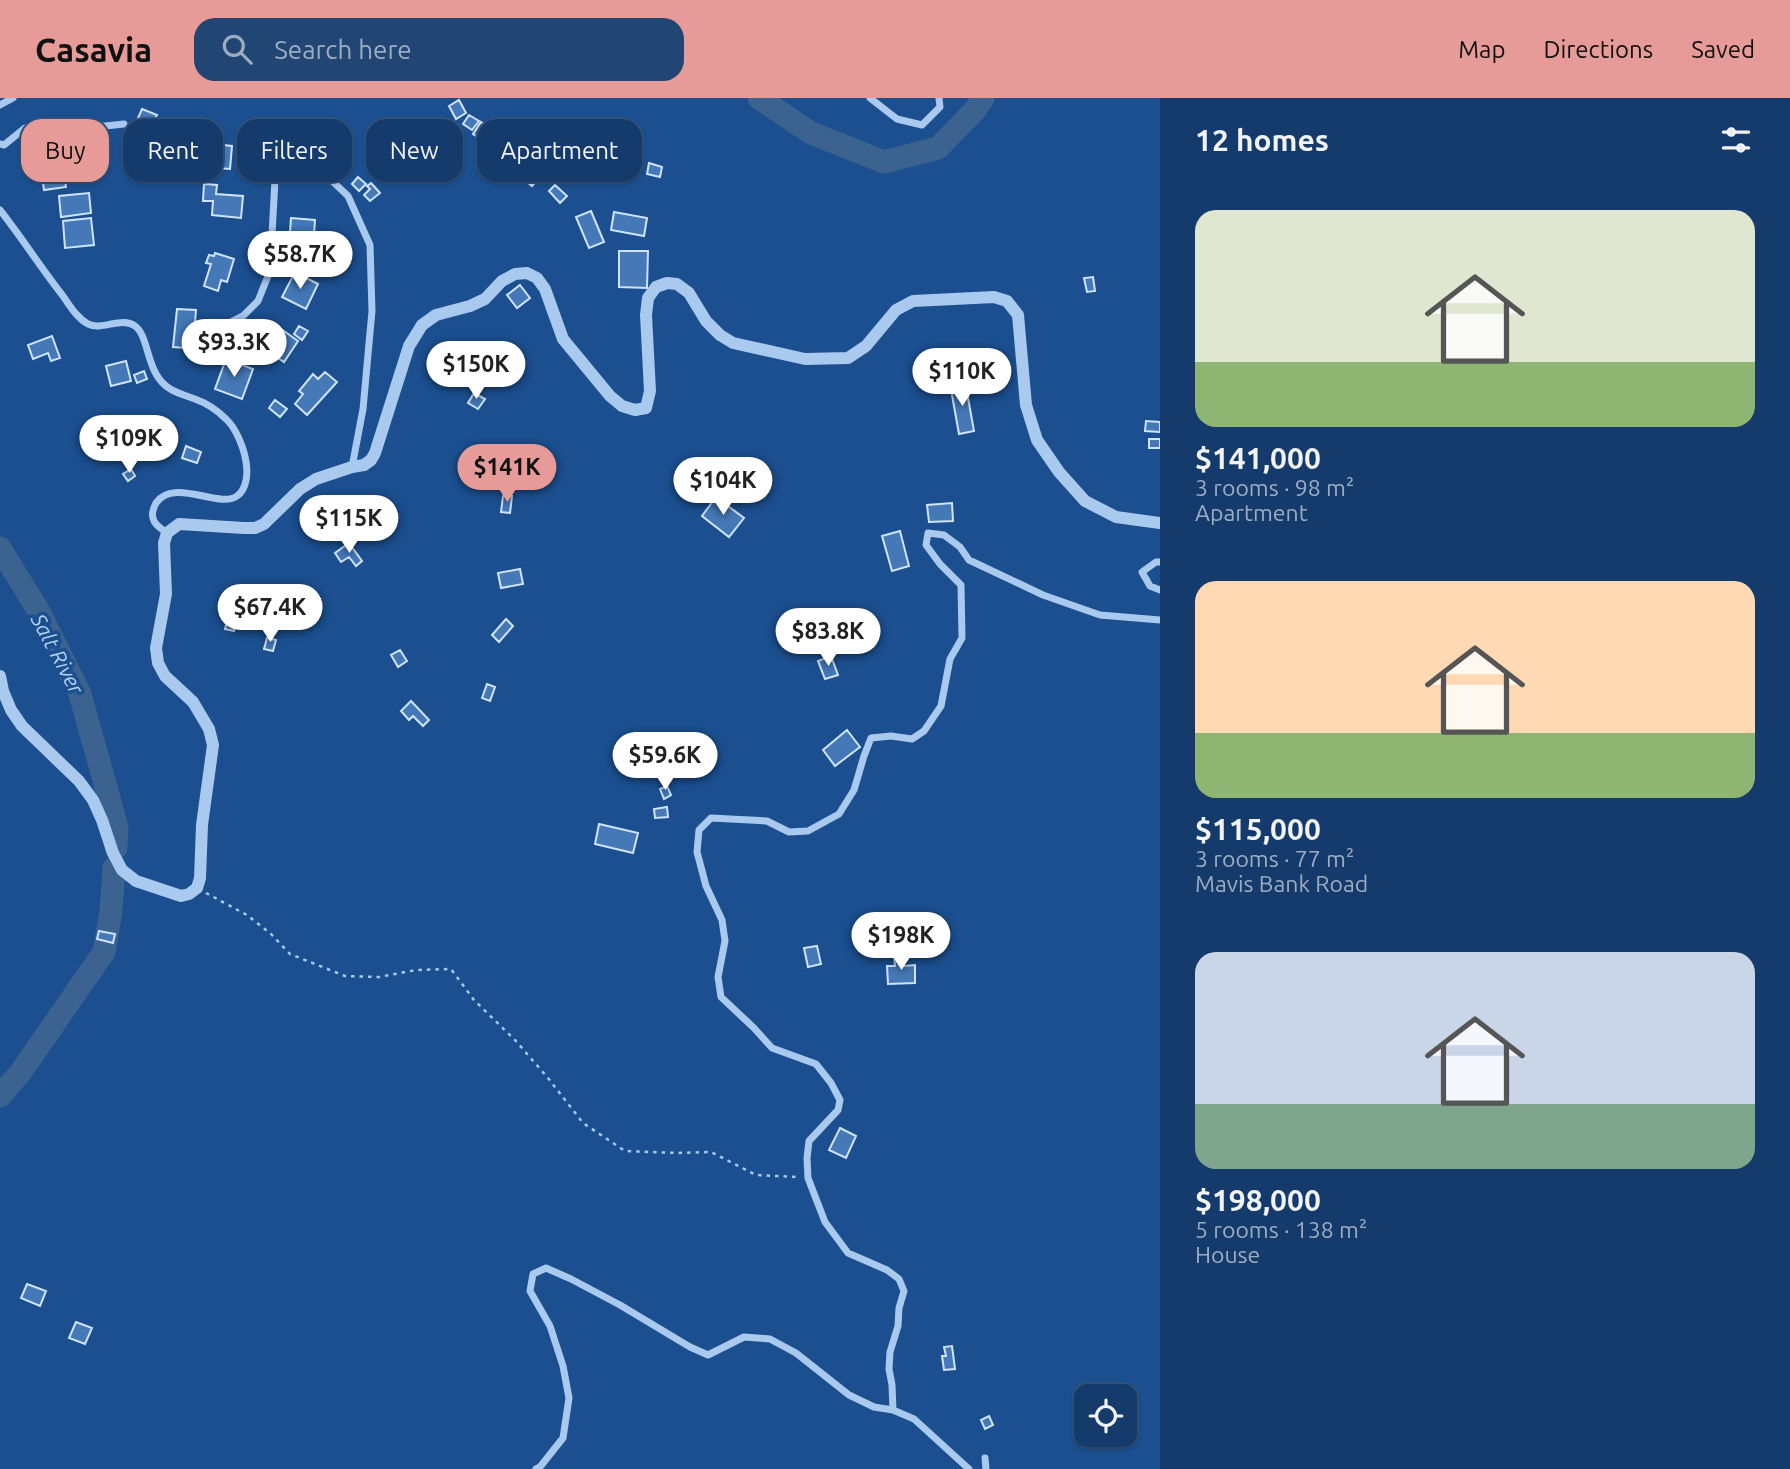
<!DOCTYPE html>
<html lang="en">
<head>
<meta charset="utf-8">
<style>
	body { margin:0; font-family:Ubuntu,sans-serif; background:#214673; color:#f1f3f6; height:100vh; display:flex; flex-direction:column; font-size:26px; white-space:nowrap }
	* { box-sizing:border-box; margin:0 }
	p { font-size:23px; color:#9dadc1 }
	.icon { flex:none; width:38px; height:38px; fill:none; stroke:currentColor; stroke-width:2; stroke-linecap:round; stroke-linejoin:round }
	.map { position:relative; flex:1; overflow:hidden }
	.drawer { display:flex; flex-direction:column; background:#143b6b; width:630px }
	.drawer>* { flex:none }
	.hud { position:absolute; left:21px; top:21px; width:665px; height:63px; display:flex; gap:14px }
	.controls { position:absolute; left:1074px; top:1286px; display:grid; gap:14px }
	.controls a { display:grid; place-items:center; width:63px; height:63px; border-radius:14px; background:#143b6b; box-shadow:0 2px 5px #0004,0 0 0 2px #33557e; font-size:35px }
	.price { position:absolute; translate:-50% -60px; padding:0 16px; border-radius:24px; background:#fff; color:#222; font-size:23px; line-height:46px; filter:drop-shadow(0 2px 4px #0008) }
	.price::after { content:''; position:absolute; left:50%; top:42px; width:21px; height:16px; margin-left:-10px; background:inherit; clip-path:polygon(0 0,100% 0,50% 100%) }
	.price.current { background:#e69b98; color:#111 }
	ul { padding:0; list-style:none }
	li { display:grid; align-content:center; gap:14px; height:371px; padding:0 35px }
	li span { display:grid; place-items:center; height:217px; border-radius:21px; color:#555 }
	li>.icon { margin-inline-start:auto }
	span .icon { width:126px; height:126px; fill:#fffc; stroke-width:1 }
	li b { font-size:30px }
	h2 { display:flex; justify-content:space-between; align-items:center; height:84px; padding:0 35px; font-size:30px }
	.tag { padding:0 24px; border-radius:21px; background:#143b6b; box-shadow:0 2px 5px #0004,0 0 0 2px #33557e; font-size:24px; line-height:63px }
	.tag.current { background:#e69b98; color:#111 }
	header { display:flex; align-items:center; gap:42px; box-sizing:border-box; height:98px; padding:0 35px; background:#e69b98; color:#111 }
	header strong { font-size:33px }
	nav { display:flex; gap:38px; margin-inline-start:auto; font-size:24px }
	.search { width:490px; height:63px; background:#214673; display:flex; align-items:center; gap:18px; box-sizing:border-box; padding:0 24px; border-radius:21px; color:#9dadc1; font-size:26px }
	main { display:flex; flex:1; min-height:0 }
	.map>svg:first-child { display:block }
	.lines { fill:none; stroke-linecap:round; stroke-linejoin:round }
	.river { stroke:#3c6290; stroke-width:23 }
	.building { fill:#4478b7; stroke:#cfe3fa; stroke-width:2 }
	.path { stroke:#a9c9ee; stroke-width:2.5; stroke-dasharray:3.5 5; stroke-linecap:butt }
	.minor { stroke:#a9c9ee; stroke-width:7 }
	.tertiary { stroke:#a9c9ee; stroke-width:12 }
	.labels { text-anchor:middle; stroke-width:7; stroke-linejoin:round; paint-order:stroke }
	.water-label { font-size:21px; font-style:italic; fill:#b5d3f5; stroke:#1b4f8f }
</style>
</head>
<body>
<header>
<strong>Casavia</strong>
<div class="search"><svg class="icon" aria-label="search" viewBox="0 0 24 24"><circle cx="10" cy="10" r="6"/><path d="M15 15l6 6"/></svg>Search here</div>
<nav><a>Map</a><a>Directions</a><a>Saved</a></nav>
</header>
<main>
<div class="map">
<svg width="1160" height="1371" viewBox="0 0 1160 1371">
	<rect width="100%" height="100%" fill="#1b4f8f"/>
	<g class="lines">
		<path class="river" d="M759,0L811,35L884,64L938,50L976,11L983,0
			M0,450L38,512L80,596L117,729L116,750
			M0,998L20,975L104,854L111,813L114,770"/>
	</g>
	<path class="building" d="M459,2L466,15L456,21L449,8Z
		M142,11L157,17L154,22L177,31L163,64L144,57L153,34L135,27Z
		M469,17L479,23L472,32L463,26Z
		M481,24L505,41L497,53L473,36Z
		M513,45L528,51L525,59L510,53Z
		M214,46L232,48L230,71L217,70L219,56H213Z
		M592,46L607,50L602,74L586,71Z
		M559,55L585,59L582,79L556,75Z
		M62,60L66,89L44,92L40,63Z
		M649,65L662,69L660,79L647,76Z
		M532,67L542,76L532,88L522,80Z
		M358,79L366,86L359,93L352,86Z
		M371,85L380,95L370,103L364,97L370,91L367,88Z
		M204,86L217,87L216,96L243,98L241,120L212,117L213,103H203Z
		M555,87L567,98L560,105L549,93Z
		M89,95L91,115L61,119L59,98Z
		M591,113L604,144L589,150L576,119Z
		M614,114L647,120L644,138L611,132Z
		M91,120L94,147L65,150L63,123Z
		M291,120L315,122L313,151L289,150Z
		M619,153H648L647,190L619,189Z
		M215,155L234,161L227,184L221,182L218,193L204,188L211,166L206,165L209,157L214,158Z
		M295,174L318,186L306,211L282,199Z
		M1093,179L1095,193L1087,194L1084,180Z
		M520,187L530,200L517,210L507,197Z
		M177,211L196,212L194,237H187L186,250L173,249Z
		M277,228L298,243L284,264L263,250Z
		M299,228L308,233L302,242L294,236Z
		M52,238L60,260L51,263L48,255L33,261L28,247Z
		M491,255L502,258L500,267L488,263Z
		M226,261L253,271L242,301L215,291Z
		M126,263L131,283L111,288L106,268Z
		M144,273L147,281L137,285L134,277Z
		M325,274L337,284L307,317L295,306L303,296L299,293L313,276L318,281Z
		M965,283L974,333L959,336L950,286Z
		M474,295L485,301L478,311L468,305Z
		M275,302L287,311L280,319L269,310Z
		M1146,323L1160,324V334L1145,333Z
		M1149,341H1160V350H1149Z
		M186,348L201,354L197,365L182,360Z
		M131,371L135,378L128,383L123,376Z
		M503,398H512L510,415L501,414Z
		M716,399L744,420L729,439L702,418Z
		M952,405L953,423L929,424L927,407Z
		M900,433L909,468L892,473L882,438Z
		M349,445L362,463L356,468L349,459L341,464L335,455Z
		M520,471L523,486L501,490L498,475Z
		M228,519L236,521L234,533L225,531Z
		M506,521L513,528L499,544L492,537Z
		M267,540L276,542L273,553L264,551Z
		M400,552L407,563L398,569L391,557Z
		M831,558L838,577L825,581L818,563Z
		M487,586L495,589L490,603L482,600Z
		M411,603L429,622L423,628L413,618L409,622L401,613Z
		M847,632L860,649L835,668L823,652Z
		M667,688L671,697L664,701L660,691Z
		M667,709L668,719L655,720L654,711Z
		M599,726L638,735L633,755L595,746Z
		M99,833L115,836L113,845L97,841Z
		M817,848L821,866L808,869L804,850Z
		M904,857V868L915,867V885L888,886L887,868H895L894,858Z
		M840,1030L856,1038L846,1060L829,1052Z
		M27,1186L46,1193L40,1208L21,1200Z
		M76,1224L92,1230L85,1246L69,1240Z
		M952,1248L955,1271L944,1272L942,1258H946L944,1249Z
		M989,1318L993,1327L985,1331L981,1322Z"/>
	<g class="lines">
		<path class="path" d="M206,795L247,817L271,836L290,856L345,878L379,879L416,872L451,871L474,902L515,942L548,980L583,1025L625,1053L677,1055L711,1054L756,1077L798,1079"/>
		<path class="minor" d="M870,0L897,21L922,27L940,9L939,0
			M0,7L13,0
			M0,46L4,47L25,30L51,28L86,30L124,26
			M0,112C22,140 41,170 63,198C70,208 77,220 88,226C103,233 121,218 135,228C149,238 146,272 166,288C174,295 185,297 195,301C206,305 217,312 226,321C236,330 244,350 246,364C248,375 247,391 237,398C219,411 174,379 156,405C154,409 151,415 153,420C154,427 162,431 167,435
			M231,224L243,218L258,203L270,173L275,82L289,60L311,63L348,98L370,147L372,213L363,311L352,369
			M1160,464H1156L1142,474L1150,488L1160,492
			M893,1312L914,1321L969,1371
			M985,1360L986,1371
			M536,1371L540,1369L563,1340L569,1300L563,1268L550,1228L530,1193L533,1176L546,1170L571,1181L620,1207L690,1249L708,1257L744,1239L770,1241L796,1255L849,1297L874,1309L893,1312L892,1287L889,1271L890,1254L898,1228L899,1210L904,1193L899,1181L887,1172L848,1155L825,1124L808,1080L807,1060L809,1043L838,1012L840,1002L831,985L816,966L772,950L754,930L721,899L718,879L725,843L722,822L706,788L697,754L699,732L711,720L767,723L789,734L808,733L839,716L854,692L864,658L871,640L891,638L912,641L924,633L941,608L950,561L962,540L961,487L940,466L926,447L928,435L944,437L960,449L969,462L1043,497L1100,517L1160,522"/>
		<path class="tertiary" d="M0,578L3,593L11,612L22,628L79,683L93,702L102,722L113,755L122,772L136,783L181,798L189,796L197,790L200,780L202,727L213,647L209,631L193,604L165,578L158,565L156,550L166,496L164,445L167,435L179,426L244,430H255L264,426L300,391L316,381L352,369L364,367L371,362L375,355L409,248L422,227L436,217L470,208L485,201L502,183L515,176L527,175L537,180L545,191L563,241L610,298L622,308L635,312L646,310L650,293L646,217L648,200L656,189L667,185L677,186L689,195L706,223L720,237L733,245L805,261L848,260L866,248L896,212L913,203L994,199L1007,203L1018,217L1026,307L1037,342L1059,374L1085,403L1116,419L1160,425"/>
	</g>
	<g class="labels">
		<g class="water-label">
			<text transform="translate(57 556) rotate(62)" y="7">Salt River</text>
		</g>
	</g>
</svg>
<div class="controls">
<a><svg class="icon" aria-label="locate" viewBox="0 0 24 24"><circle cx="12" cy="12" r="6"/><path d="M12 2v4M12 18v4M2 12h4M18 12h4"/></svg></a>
</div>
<b class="price" style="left:300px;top:193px">$58.7K</b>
<b class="price" style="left:234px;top:281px">$93.3K</b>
<b class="price" style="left:476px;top:303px">$150K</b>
<b class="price" style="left:962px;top:310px">$110K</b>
<b class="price" style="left:129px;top:377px">$109K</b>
<b class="price current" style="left:507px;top:406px">$141K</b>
<b class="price" style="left:723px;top:419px">$104K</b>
<b class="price" style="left:349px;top:457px">$115K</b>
<b class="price" style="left:270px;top:546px">$67.4K</b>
<b class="price" style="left:828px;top:570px">$83.8K</b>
<b class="price" style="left:665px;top:694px">$59.6K</b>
<b class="price" style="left:901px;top:874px">$198K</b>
<div class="hud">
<a class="tag current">Buy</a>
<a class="tag">Rent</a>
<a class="tag">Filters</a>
<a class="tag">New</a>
<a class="tag">Apartment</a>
</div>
</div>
<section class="drawer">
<h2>12 homes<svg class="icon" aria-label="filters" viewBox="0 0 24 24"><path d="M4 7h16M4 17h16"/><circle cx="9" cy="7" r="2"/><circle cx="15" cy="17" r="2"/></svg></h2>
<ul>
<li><span style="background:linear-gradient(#dfe7d0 70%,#8fb573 0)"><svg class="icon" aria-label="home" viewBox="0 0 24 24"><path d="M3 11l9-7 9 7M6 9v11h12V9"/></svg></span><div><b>$141,000</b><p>3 rooms · 98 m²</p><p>Apartment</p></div></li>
<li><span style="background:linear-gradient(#ffd9b3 70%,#8fb573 0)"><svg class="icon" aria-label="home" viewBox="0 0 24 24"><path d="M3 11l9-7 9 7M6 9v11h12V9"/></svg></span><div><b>$115,000</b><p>3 rooms · 77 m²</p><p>Mavis Bank Road</p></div></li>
<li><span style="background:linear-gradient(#c9d6e8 70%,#7fa58c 0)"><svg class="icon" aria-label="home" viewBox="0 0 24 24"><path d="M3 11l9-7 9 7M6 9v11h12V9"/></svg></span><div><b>$198,000</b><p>5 rooms · 138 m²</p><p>House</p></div></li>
</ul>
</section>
</main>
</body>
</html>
